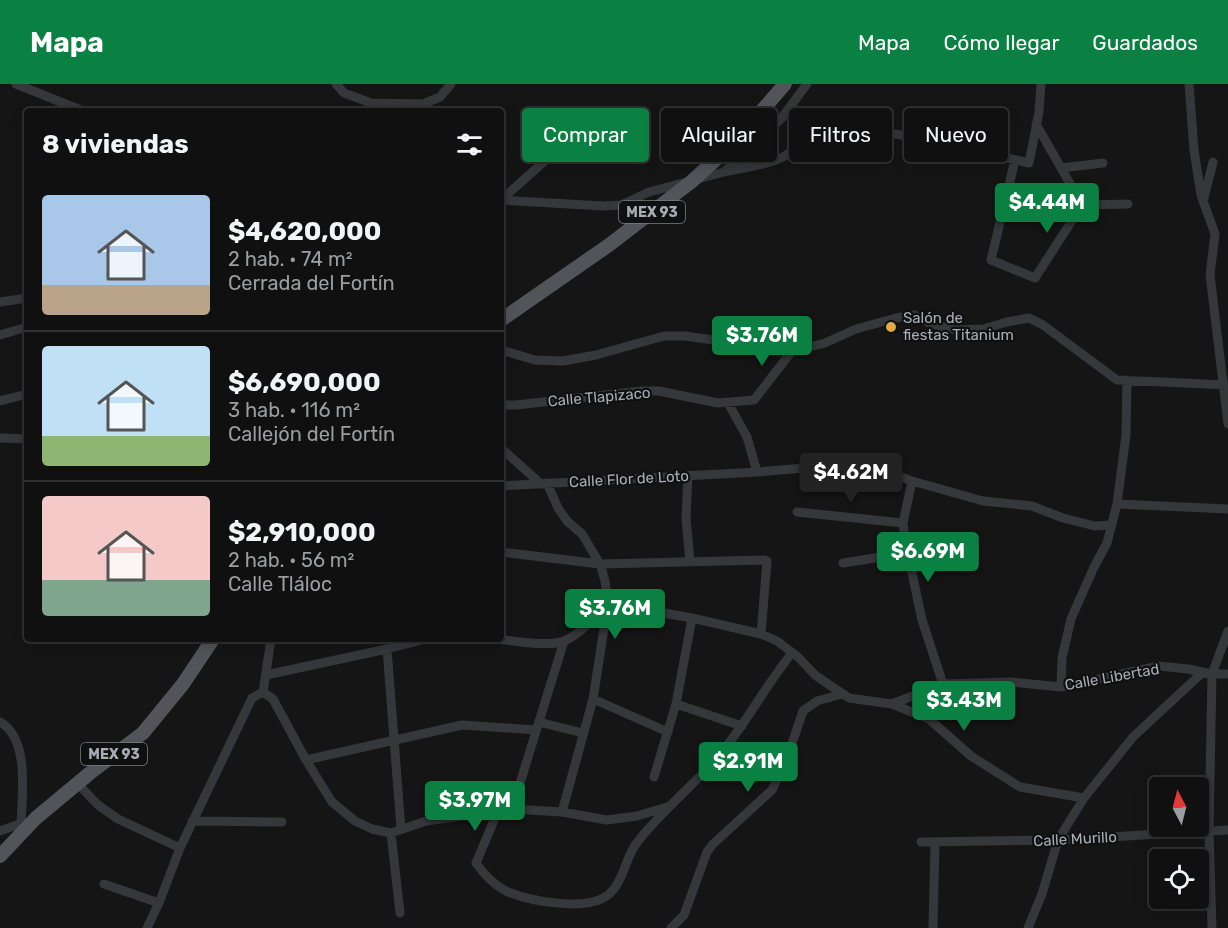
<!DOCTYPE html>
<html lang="es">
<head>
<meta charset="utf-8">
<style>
	body { margin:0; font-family:Rubik,sans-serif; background:#1e1e1e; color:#f1f3f6; height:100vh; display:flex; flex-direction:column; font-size:22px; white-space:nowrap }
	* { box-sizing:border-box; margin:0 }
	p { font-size:20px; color:#9c9d9f }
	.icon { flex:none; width:33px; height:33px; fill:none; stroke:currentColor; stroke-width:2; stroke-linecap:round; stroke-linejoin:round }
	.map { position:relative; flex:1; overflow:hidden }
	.sheet { position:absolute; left:24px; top:24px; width:480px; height:534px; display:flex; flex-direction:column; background:#101010; border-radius:6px; box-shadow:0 3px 15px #0003,0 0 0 2px #303030 }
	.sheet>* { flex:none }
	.hud { position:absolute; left:522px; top:24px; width:570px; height:54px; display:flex; gap:12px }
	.needle { width:39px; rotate:353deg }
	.buttons { position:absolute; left:1149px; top:693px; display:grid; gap:12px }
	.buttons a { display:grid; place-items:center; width:60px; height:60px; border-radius:6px; background:#101010; box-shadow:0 3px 15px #0003,0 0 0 2px #303030; font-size:30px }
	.price { position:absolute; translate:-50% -51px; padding:0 14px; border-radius:6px; background:#0b8043; color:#fff; font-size:20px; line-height:39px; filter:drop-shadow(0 2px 3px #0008) }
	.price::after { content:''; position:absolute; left:50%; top:36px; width:18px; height:14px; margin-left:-9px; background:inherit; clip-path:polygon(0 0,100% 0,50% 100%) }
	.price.on { background:#222; color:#fff }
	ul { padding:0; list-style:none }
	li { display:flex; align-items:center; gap:18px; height:150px; padding:0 18px }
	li+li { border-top:2px solid #303030 }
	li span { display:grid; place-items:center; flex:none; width:168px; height:120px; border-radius:6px; color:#555 }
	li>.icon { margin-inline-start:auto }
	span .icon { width:72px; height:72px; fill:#fffc; stroke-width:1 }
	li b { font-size:26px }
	h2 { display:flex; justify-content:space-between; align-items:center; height:72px; padding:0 18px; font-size:26px }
	.chip { padding:0 21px; border-radius:6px; background:#101010; box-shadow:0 3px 15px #0003,0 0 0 2px #303030; font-size:21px; line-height:54px }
	.chip.on { background:#0b8043; color:#fff }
	header { display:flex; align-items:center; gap:36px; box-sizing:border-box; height:84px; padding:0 30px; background:#0b8043; color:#fff }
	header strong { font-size:28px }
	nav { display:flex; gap:33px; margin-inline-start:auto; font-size:21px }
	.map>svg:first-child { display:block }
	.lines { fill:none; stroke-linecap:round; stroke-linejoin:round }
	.minor { stroke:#36373b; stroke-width:9 }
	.primary { stroke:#53545a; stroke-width:14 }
	.poi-dot { fill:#deab45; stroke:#101011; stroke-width:2 }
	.labels { text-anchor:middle; stroke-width:4.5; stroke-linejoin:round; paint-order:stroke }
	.shield { fill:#101011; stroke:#7a7d84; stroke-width:1.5 }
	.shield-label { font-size:14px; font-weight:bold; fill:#a8acb5 }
	.poi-label { font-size:15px; fill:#a8acb5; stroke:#101011; text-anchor:start }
	.street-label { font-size:15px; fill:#a8acb5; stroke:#101011 }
</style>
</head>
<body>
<header>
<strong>Mapa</strong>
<nav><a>Mapa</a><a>Cómo llegar</a><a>Guardados</a></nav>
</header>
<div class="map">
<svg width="1228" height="844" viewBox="0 0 1228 844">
	<rect width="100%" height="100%" fill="#151516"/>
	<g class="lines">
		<path class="minor" d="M16,0L83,27
			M336,0L344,9L371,19L423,20L440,13L451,0
			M1189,0L1194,66L1201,111L1215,150L1210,191L1228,340
			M1036,40L1089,133
			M1015,76L991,176L1035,194L1082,121L1128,120
			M1061,84L1103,79
			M724,88C741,84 776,80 789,69C801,59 809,41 826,40L922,54L1029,79L1039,28L1041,0
			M1204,114L1213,78
			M501,116L603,122L621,121L649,108L724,88L781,35L807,0
			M501,116L556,67
			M0,218L27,214
			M0,251L27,243
			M501,266L535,276L563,277L596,271L664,252H685L792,267L825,259L856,245L896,234L914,231L929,239L955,246L983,245L1007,238L1029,234L1043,241L1117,296L1228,301
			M0,317L27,310
			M728,319L747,353L757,388
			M501,321H516L641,307H659L718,319L754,316L792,267
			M0,354L27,355
			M501,364L541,400
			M688,391L686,434L690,478
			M912,397L903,439L905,456L922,536L943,600
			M547,399L558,424L567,437L582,450L600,480L605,497L608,519L593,615L562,728
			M501,402L757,388L842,381L885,387L912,397L983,417L1032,422L1063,434L1095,442L1111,441
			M1117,420L1228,425
			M797,428L903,439
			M501,468L600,480L765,476L767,477L761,550
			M843,479L893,471L905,456
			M497,555C514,557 548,563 564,557C581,550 596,532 608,519L692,534L761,550L777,557L798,573L815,591L849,614L892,620L929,635L971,672L1020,703L1084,714
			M387,565L401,745
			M266,591L387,565L425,555
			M1061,603L1062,574L1071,535L1094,483L1107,459L1117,420L1126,351L1127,296
			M263,608L273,615L306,676L332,718L355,737L372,745L391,749L426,737L512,725L562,728L607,736L637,732L667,723
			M263,608L271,555
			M593,615L668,648
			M676,620L742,642
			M892,620L943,600L1011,598L1061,603L1159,582L1188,585L1212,590H1228
			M0,638C30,655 22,711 21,740
			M539,638L583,649
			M306,676L462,641L536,646
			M654,693L676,620L692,534
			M78,700L98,721L118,735L180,764
			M512,725L564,557
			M498,727L476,779C483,789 494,801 506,807C529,817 586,828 608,811C623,799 625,775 636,760C660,728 692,703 718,673C746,640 765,602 792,569
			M192,737L282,738
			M0,747L25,738
			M391,749L400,829
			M921,758L1058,756L1228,746
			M104,800L159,819
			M147,844L159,819L180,764L252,614L263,608
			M671,844L684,831L707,768L713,760L772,706L787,674L803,627L817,617L842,610
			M933,844L935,758
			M1028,844L1042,810L1058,756L1084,714L1133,653L1203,588
			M1212,844L1209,747L1212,590L1228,547"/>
		<path class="primary" d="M501,236L609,161L691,98L734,59L785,0
			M0,772L36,734L90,689L143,649L183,600L213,555"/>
	</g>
	<circle class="poi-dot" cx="891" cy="243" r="6"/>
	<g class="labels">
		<g class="shield">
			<rect x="619" y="117" width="66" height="22" rx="4.5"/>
			<rect x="81" y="659" width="66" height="22" rx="4.5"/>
		</g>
		<g class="shield-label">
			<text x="652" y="133">MEX 93</text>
			<text x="114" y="675">MEX 93</text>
		</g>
		<g class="poi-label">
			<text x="903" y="239">Salón de<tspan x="903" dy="17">fiestas Titanium</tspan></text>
		</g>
		<g class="street-label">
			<text transform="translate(599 313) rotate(-5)" y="5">Calle Tlapizaco</text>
			<text transform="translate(629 395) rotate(-3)" y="5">Calle Flor de Loto</text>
			<text transform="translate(1112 593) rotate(-10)" y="5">Calle Libertad</text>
			<text transform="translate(1075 755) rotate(-3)" y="5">Calle Murillo</text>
		</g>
	</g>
</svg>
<div class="buttons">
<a><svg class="needle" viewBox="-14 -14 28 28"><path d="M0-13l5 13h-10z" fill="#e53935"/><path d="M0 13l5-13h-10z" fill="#9c9d9f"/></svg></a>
<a><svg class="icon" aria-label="locate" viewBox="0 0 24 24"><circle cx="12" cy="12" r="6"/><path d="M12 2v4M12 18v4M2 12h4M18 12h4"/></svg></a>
</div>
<b class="price" style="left:1047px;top:150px">$4.44M</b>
<b class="price" style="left:762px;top:283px">$3.76M</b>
<b class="price on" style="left:851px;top:420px">$4.62M</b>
<b class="price" style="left:928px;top:499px">$6.69M</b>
<b class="price" style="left:615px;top:556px">$3.76M</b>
<b class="price" style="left:964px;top:648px">$3.43M</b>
<b class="price" style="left:748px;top:709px">$2.91M</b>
<b class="price" style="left:475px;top:748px">$3.97M</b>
<div class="hud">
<a class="chip on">Comprar</a>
<a class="chip">Alquilar</a>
<a class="chip">Filtros</a>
<a class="chip">Nuevo</a>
</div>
<section class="sheet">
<h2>8 viviendas<svg class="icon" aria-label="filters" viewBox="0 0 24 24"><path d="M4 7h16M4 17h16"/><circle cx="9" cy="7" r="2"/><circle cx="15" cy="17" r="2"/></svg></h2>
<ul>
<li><span style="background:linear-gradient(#a9c7e8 75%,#b9a48a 0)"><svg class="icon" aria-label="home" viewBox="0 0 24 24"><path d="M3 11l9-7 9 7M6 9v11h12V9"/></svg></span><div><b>$4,620,000</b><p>2 hab. · 74 m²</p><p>Cerrada del Fortín</p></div></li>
<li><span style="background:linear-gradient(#bfe0f5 75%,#8fb573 0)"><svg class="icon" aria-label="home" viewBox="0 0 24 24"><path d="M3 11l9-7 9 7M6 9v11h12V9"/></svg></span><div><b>$6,690,000</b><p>3 hab. · 116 m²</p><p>Callejón del Fortín</p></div></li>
<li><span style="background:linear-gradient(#f6c9c9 70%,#7fa58c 0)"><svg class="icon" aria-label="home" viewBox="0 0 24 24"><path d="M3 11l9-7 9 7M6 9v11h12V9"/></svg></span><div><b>$2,910,000</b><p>2 hab. · 56 m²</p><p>Calle Tláloc</p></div></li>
</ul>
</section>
</div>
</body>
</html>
